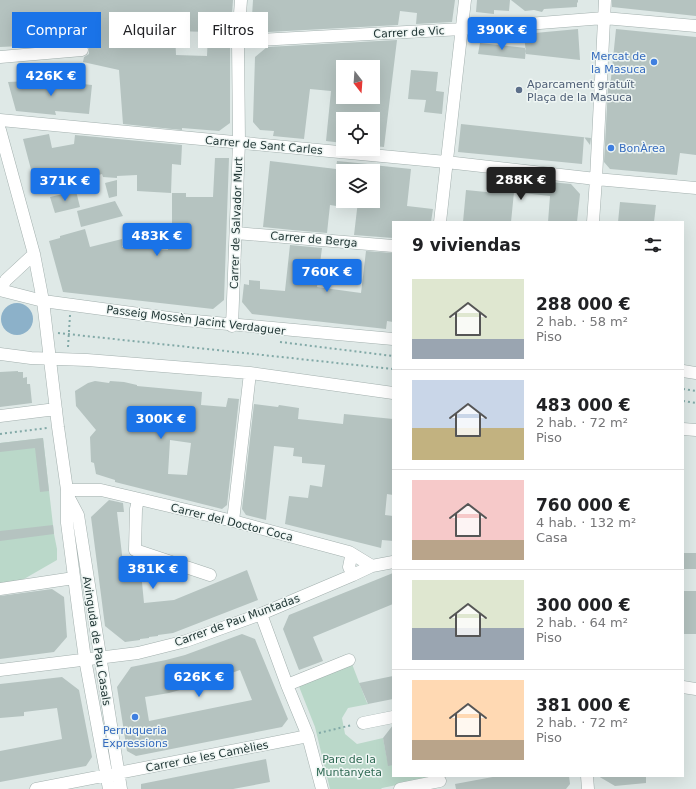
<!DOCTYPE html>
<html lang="es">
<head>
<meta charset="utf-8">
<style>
	body { margin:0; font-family:"DejaVu Sans",sans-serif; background:#f2f2f2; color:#202124; height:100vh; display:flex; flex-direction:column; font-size:15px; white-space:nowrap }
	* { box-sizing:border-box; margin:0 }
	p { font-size:13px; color:#757577 }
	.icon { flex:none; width:22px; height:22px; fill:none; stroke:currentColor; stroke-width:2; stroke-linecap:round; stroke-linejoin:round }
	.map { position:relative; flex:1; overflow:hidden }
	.drawer { position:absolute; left:392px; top:221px; width:292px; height:556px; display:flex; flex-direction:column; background:#fff; border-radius:0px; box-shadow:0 4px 16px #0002 }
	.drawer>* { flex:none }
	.hud { position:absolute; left:12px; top:12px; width:320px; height:36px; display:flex; gap:8px }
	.needle { width:26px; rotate:163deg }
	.fabs { position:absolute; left:336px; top:60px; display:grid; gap:8px }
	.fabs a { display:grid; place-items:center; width:44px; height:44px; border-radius:0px; background:#fff; box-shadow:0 4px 16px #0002; font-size:20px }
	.price { position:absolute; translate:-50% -34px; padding:0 9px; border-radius:4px; background:#1a73e8; color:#fff; font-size:13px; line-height:26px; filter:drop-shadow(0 1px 2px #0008) }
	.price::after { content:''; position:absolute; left:50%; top:24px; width:12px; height:9px; margin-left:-6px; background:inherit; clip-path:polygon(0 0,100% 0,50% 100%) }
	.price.selected { background:#222; color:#fff }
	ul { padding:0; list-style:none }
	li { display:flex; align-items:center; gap:12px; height:100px; padding:0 20px }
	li+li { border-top:1px solid #e0e0e0 }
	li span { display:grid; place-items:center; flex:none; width:112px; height:80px; border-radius:0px; color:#555 }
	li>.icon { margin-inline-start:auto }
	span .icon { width:48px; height:48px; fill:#fffc; stroke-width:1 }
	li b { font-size:17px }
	h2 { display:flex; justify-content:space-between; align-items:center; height:48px; padding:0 20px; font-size:17px }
	.pill { padding:0 14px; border-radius:0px; background:#fff; box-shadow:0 4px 16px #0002; font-size:14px; line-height:36px }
	.pill.selected { background:#1a73e8; color:#fff }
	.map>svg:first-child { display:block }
	.green { fill:#bad8c9 }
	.water { fill:#8cb1c9 }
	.building { fill:#b5c3c0; fill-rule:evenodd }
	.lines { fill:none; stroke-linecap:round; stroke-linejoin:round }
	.minor-casing { stroke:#a3b0ae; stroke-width:13 }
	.path { stroke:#82a9a7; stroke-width:2; stroke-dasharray:2 3; stroke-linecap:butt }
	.minor { stroke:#fff; stroke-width:12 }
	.shop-dot { fill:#3f7fe0; stroke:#eff6f4; stroke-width:1.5 }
	.service-dot { fill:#5c6f8a; stroke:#eff6f4; stroke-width:1.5 }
	.labels { text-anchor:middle; stroke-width:3; stroke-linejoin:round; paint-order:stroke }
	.street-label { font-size:11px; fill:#223736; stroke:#eff6f4 }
	.shop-label { font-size:11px; fill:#366cbe; stroke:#eff6f4; text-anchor:end }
	.service-label { font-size:11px; fill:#4e5e75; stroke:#eff6f4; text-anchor:start }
	.park-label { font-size:11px; fill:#306a54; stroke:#eff6f4 }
</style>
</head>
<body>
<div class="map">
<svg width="696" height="789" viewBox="0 0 696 789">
	<rect width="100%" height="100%" fill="#dfe9e7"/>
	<path class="green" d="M43,438L54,534L57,549V560L17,583L0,585V443Z
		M352,664L367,703L369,704L348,708L342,718L345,734L357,744L383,738L387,759L393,758V776H425L426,779L382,788L381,789H330L315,727L298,684Z"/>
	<path class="water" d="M1 319a16 16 0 1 1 32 0a16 16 0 1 1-32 0Z"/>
	<path class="building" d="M0,0H233L230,41V123L219,131L182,128V130L123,124L119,70L83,62L84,57L89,54V50L88,45L85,43L0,47ZM175,31L208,32L207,56L176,55Z
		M253,0H455L452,22L416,24L417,13L400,11L398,25L251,33Z
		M477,0H510L509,11L494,10V14L476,12Z
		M511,0H578V2L577,3V7L544,9L542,12L534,10L525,11Z
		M612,0H696V16L612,7Z
		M578,29L580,60L526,54L524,34Z
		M616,29L696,37V155L680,153L677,175L610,169L604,162L608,88H610Z
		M397,40L384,147L373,146V119H343V143L326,141L331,91L310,89L304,139L273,136L274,131L260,130L253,122L255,57L267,47ZM343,67H373V97H343Z
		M480,43L526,48L525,59L478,54Z
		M411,70L438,72L436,91L444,92L442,114L424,112L426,100L408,99Z
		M29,81L55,83V81L92,85L89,114L55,111L56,115L16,111L8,82Z
		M461,124L591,138L590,145L584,137L582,164L458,152Z
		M49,134L52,148L74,144L75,135L182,145L181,165L172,164L171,193L137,191V175L117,176V178L103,177L102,174L95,176L66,173L34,181L23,139Z
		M215,158H229L224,300L213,309L63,292L49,241L60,238V236L85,229L90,247L122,239V247L168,250L172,223V193H186V197H213Z
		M270,161L336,169L337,161L368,164V171H343V207L330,205L327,233L292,230L263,227Z
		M373,165L411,169L407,206L433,209L431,222H393V238L354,235L358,201H373Z
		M498,177L571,184L580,194L577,222H548L550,196L514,192L511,222H463L466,190L496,193Z
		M117,180V196L109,198L105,183Z
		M76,191L80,207L55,213L50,197Z
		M115,201L123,216L81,227L77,211Z
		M620,202L656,205L654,222H618Z
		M290,245L322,248L317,287L361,293L366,251L393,253V322L387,321L386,329L252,314L242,302L244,284L249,285V280L260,281V289L285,291Z
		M18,371V372H23V378L27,377V384H30L32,403L0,407V372Z
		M95,381L109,383L110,381L124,382L137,385V386L202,392L201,405L226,407L228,398L239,399L227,505L222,509L115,482V480L96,474L94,463L91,462L90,437L96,430L76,406L75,391L88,383ZM170,440L191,443L187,475L168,474Z
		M254,404L278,407L279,405L299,408L298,419L317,421L343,424L344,414L393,419V495L387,494L385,515L393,516V541L382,540L381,548L285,524L289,496L308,498L310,485L322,487L325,465L302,463V457L293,456L294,448L274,446L266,520L246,515L242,509Z
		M43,438L49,491L40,492L35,448L0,452V443Z
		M109,500L123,503L124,512H117L123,563L140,562L144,603L174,600L247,570L258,600L173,633L158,635V636L149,637V638L140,639V640L125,642L105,626L91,517Z
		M53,525L54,534L0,541V531Z
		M683,553H696V569H683Z
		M393,573V604L313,637L323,661L299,670L283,629L289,615Z
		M52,589L64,597L67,637L54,652L0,659V596Z
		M683,591H696V634H683Z
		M242,634L255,639L288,719L282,727L136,756L127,751L117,687L131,667L166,660L185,655ZM240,670L252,700L149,721L145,697L169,693L194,686Z
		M393,676V699L368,704L359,683Z
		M62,677L79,690L92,757L86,766L0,782V751L62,739L57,708L24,712V716L0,718V684Z
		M393,725V765L388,766L383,738Z
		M266,759L270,782L233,789H141V784Z
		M498,776H569L570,784L566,789H456L455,784Z
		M598,776H646V783L615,786Z"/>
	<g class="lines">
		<g class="minor-casing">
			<path id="minor" d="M238,41L462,29L604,18L696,26
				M0,57L82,50
				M0,120L446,162L596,179L696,188
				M0,130L34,254L43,301L58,427L67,490V523L80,623L85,659L109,789
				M440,222L465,0
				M593,222L596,179L605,0
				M236,233L393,246
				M0,290L43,301L184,320L393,339
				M0,290L6,280L34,254
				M232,326L239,142L238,41L241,0
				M0,354L31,358L87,360L250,373L393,393
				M683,371L696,373
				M0,416L56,409
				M683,429L696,430
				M67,490H101L233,521L349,552L372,566
				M68,496L78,515L121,789
				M138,500L136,509L135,550L210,575
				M233,521L250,373
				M349,552L351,557L349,567L353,575
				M0,589L74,578
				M261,614L287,685L308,736L322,789
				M0,670L138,653L186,641L261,614L353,575L372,566L393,562
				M287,685L349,660
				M683,687L696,689
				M363,723L393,717
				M587,776L588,789
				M36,789L308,736
				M400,789L440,781"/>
		</g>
		<path class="path" d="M58,333L393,369
			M280,342L393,356
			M68,347L70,315
			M683,389L696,391
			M683,401L696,403
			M0,434L47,428
			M319,733L352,725"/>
		<use href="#minor" class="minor"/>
	</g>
	<g class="shop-dot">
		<circle cx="654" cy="62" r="4"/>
		<circle cx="611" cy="148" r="4"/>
		<circle cx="135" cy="717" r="4"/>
	</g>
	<circle class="service-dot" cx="519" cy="90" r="4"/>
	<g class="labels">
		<g class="street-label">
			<text transform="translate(409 32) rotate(-3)" y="4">Carrer de Vic</text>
			<text transform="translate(264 145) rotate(5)" y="4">Carrer de Sant Carles</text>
			<text transform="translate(236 223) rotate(-88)" y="4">Carrer de Salvador Murt</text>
			<text transform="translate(314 239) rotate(5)" y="4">Carrer de Berga</text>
			<text transform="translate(196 320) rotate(7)" y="4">Passeig Mossèn Jacint Verdaguer</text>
			<text transform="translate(232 522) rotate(14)" y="4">Carrer del Doctor Coca</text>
			<text transform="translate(237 620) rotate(-20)" y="4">Carrer de Pau Muntadas</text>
			<text transform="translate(97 641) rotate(81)" y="4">Avinguda de Pau Casals</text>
			<text transform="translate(207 756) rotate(-11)" y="4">Carrer de les Camèlies</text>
		</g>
		<g class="shop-label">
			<text x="646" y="60">Mercat de<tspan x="646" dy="13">la Masuca</tspan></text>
			<text x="619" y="152" text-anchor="start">BonÀrea</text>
			<text x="135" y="734" text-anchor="middle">Perruqueria<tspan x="135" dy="13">Expressions</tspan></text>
		</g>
		<g class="service-label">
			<text x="527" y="88">Aparcament gratuït<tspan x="527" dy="13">Plaça de la Masuca</tspan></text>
		</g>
		<g class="park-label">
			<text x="349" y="763">Parc de la<tspan x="349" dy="13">Muntanyeta</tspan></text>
		</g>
	</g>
</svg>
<div class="fabs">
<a><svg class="needle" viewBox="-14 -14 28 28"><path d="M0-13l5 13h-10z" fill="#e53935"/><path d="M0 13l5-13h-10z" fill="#757577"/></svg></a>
<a><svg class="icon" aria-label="locate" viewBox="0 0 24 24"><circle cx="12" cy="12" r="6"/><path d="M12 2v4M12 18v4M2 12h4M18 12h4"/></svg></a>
<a><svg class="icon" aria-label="layers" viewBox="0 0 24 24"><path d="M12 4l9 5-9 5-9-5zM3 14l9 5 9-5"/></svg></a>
</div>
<b class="price" style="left:502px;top:51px">390K €</b>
<b class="price" style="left:51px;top:97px">426K €</b>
<b class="price selected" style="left:521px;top:201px">288K €</b>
<b class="price" style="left:65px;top:202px">371K €</b>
<b class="price" style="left:157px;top:257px">483K €</b>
<b class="price" style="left:327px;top:293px">760K €</b>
<b class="price" style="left:161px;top:440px">300K €</b>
<b class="price" style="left:153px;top:590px">381K €</b>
<b class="price" style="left:199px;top:698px">626K €</b>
<div class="hud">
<a class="pill selected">Comprar</a>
<a class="pill">Alquilar</a>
<a class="pill">Filtros</a>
</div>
<section class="drawer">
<h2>9 viviendas<svg class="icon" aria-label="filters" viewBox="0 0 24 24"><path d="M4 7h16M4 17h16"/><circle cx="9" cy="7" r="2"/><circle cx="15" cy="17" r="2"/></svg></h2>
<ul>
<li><span style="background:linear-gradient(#dfe7d0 75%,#9aa5b1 0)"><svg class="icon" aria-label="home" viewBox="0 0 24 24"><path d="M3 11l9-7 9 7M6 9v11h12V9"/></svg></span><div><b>288 000 €</b><p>2 hab. · 58 m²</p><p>Piso</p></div></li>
<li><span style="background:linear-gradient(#c9d6e8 60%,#c2b280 0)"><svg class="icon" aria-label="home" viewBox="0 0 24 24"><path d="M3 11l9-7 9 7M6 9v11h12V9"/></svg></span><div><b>483 000 €</b><p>2 hab. · 72 m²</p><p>Piso</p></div></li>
<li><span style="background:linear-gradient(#f6c9c9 75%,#b9a48a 0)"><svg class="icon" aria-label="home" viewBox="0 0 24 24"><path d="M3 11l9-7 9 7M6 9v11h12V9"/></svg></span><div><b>760 000 €</b><p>4 hab. · 132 m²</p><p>Casa</p></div></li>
<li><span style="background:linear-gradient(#dfe7d0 60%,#9aa5b1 0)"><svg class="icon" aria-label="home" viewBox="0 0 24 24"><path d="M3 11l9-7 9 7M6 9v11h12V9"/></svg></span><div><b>300 000 €</b><p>2 hab. · 64 m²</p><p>Piso</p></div></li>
<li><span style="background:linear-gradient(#ffd9b3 75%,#b9a48a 0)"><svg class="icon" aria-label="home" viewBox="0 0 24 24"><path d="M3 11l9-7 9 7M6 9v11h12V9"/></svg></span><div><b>381 000 €</b><p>2 hab. · 72 m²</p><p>Piso</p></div></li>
</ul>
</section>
</div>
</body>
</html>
